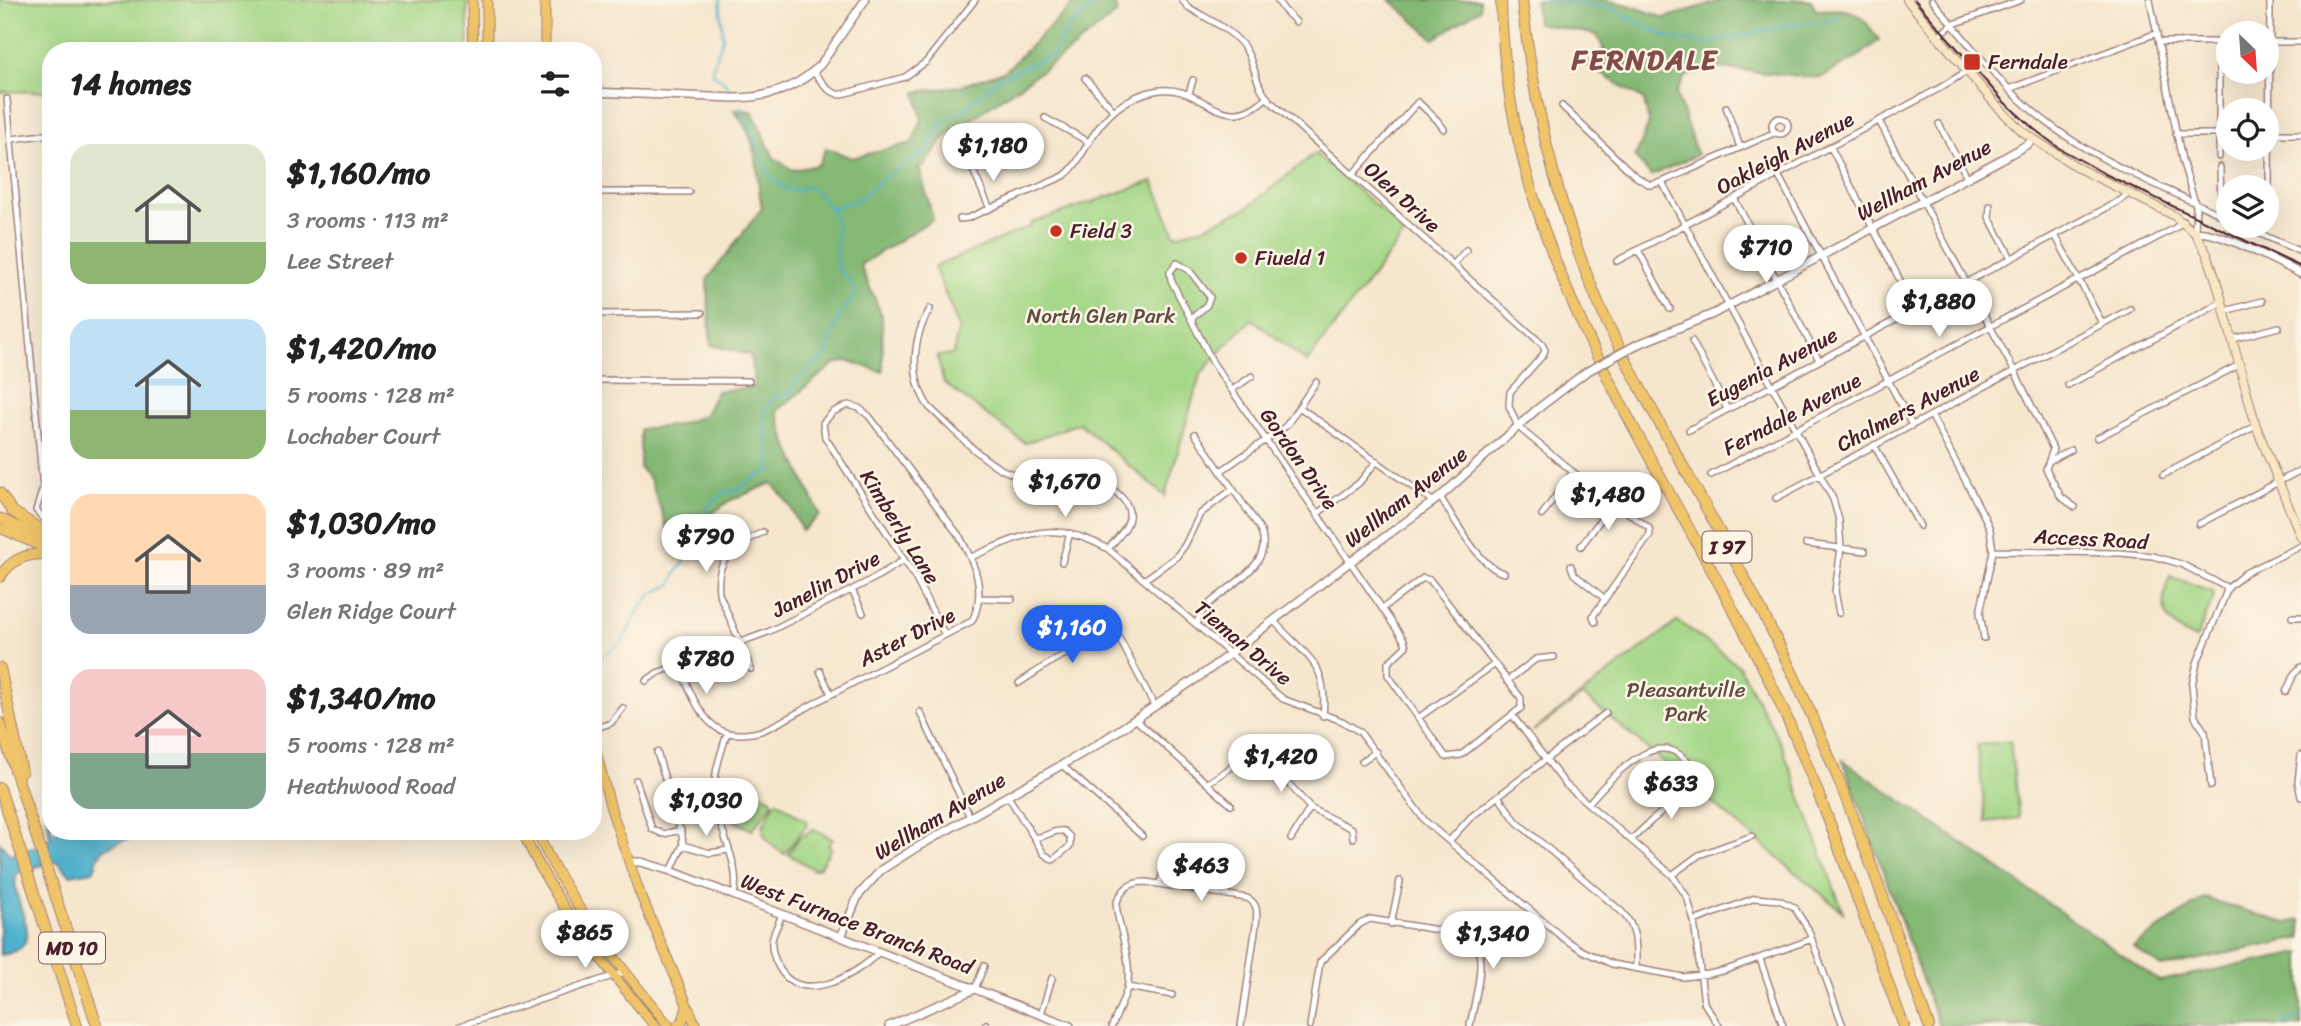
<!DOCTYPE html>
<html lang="en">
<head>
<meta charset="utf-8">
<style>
	body { margin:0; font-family:Sriracha,sans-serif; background:#f2f2f2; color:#222; height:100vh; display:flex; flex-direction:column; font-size:26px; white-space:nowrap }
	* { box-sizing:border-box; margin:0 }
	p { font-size:23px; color:#767676 }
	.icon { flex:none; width:38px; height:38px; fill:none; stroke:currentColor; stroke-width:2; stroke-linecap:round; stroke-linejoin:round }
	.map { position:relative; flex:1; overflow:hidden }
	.side { position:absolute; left:42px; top:42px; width:560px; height:798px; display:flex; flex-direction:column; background:#fff; border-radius:28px; box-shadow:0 7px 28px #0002 }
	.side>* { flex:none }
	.needle { width:46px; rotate:155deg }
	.controls { position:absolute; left:2216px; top:21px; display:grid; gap:14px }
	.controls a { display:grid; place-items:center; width:63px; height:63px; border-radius:50%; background:#fff; box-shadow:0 7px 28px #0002; font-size:35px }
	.price { position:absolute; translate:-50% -60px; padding:0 16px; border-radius:24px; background:#fff; color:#222; font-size:23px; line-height:46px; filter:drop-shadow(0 2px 4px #0008) }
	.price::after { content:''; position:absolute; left:50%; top:42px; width:21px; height:16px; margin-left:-10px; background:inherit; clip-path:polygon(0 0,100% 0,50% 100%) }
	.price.selected { background:#2563eb; color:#fff }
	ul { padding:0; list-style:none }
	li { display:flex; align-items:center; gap:21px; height:175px; padding:0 28px }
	li span { display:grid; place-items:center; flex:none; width:196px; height:140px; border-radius:21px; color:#555 }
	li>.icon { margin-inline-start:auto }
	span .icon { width:84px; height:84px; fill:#fffc; stroke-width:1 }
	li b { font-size:30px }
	h2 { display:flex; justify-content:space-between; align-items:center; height:84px; padding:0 28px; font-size:30px }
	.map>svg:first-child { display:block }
	.green { fill:#a4d787; stroke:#777b59; stroke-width:2 }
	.forest { fill:#83b874; stroke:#666c50; stroke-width:2 }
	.water { fill:#4eb1cd; stroke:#4c687c; stroke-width:2 }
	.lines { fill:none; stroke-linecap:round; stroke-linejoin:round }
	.stream { stroke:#4eb1cd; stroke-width:2 }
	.minor-casing { stroke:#a0827c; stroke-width:8 }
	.tertiary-casing { stroke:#a0827c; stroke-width:10 }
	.secondary-casing { stroke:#a0827c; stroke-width:10 }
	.primary-casing { stroke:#a0827c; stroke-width:11 }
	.motorway-casing { stroke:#a0827c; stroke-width:12 }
	.minor { stroke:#fff; stroke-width:5 }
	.tertiary { stroke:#fff; stroke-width:7 }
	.secondary { stroke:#f9e7c3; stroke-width:8 }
	.primary { stroke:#f0c469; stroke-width:9 }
	.motorway { stroke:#f0c469; stroke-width:10 }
	.tram { stroke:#4a1f2b; stroke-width:2 }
	.tertiary-bridge-casing { stroke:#a0827c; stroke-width:10; stroke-linecap:butt }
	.tertiary-bridge { stroke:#fff; stroke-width:7 }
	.poi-dot { fill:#c8321e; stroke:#fcf5e5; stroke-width:2.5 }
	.labels { text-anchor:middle; stroke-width:5; stroke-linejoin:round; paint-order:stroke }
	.shield { fill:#fcf5e5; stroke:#7f5f63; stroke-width:2 }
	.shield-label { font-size:19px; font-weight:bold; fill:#4a1f2b }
	.poi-label { font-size:21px; fill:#4a1f2b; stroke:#fcf5e5; text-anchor:start }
	.street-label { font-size:21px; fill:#4a1f2b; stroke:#fcf5e5 }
	.park-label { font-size:21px; fill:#604d42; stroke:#fcf5e5 }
	.district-label { font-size:28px; font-weight:bold; letter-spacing:2px; fill:#834b49; stroke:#fcf5e5 }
</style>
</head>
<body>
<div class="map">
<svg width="2301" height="1026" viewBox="0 0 2301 1026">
	<rect width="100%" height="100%" fill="#fcf5e5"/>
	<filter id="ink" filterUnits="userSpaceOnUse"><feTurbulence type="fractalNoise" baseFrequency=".0143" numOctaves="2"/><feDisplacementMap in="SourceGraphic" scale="14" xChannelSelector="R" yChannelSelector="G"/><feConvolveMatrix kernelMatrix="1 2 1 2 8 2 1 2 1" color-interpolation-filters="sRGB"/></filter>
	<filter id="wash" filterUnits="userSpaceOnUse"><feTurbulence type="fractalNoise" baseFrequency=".00686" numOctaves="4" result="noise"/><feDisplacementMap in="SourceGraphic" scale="28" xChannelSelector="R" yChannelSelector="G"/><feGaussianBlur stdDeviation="1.57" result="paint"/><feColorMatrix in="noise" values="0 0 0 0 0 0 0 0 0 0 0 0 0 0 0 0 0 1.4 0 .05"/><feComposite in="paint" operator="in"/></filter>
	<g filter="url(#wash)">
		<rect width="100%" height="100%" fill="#f6e6cd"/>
		<path class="green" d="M0,0H467L468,51H51V91L0,92Z
			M1315,153L1406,232L1307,362L1252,319L1238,332L1200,375L1165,496L1079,423L1025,443L944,383L937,356L953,354L959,327L934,267L1031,226V223L1153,181L1175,235L1201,228L1247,208Z
			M2170,576L2213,592L2214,597L2196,639C2163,624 2157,609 2170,576Z
			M1678,621L1739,666L1782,746L1843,912L1583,695L1533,731Z
			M2010,741L2019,818L1986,822L1977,745Z
			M740,778L772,800L773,803L752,830L736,822L726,807L728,792Z
			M777,801L806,821L808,824L784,854C756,836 759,827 777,801Z
			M814,829L833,839L828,846L831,848L819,868L813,869L788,854L798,839Z"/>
		<path class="forest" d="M1077,0H1113L1117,13L1067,53L945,137L923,167H919L933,219L860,265L882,316L883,372L847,361L834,364L777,411L785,439L820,515L802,531L789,504L772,483L731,500L711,514L701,545L670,536L650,479L640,468V429L673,426L704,416L717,391L755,387L750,355L711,345L707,280L762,208C757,184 759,158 749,135C746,126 739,118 734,110L752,111L774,158L793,170L818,165L826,148L852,158L912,143L922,120L916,92L960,86L1005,71Z
			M1390,0H1480V9L1434,39Z
			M1535,0H1605L1629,5L1664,18L1723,0H1811L1816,10C1854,8 1857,9 1879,40L1858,57L1820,78L1709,67L1685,77L1676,93L1697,155L1651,176L1635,157L1649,124L1644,100L1587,65L1604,50L1597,35L1537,23Z
			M1843,760L2159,981L2301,953V1026H1939Z
			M2204,898L2286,923L2301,920V938L2161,967L2133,947Z"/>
		<path class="water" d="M51,792V831H159C145,835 106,842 99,855C96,860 97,865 93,871L70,875L58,862H52L17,873C6,903 56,947 0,955V843L10,855L46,843L50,838L45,809V801Z"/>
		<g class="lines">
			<path class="stream" d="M720,0L723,38L712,69L714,75L724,81L729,89
				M1542,0L1544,3L1607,6L1667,37L1705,44L1784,26L1840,18
				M830,209L857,200L885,177L927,152L938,125L964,109L999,78L1054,54L1067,29L1099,0
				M593,663L622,642L641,607L652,594L672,584L675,575L694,547L700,524L709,505L726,492L741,489L752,479L770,471C774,448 754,421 772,400C776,395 786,395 792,392L797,379L825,357L839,316L854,297L853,285L837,268C835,256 837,245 837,233C838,214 823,195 807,186L795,191C759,186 759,136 740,107
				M2281,1026L2301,1016"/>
		</g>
	</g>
	<g filter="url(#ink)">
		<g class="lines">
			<g class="minor-casing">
				<path id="minor" d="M1182,0L1188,7C1207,19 1235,31 1246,50C1257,69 1254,84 1270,101L1542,344L1545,350L1543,355L1510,392L1509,406L1518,427L1573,472L1649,528L1650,535L1593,616L1595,622
					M1277,0L1284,10L1296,22
					M1932,0C1969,44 2006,93 2053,127C2101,163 2173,192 2228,218
					M2150,0L2182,160L2196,206L2195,233
					M1938,37L1951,25L2021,0
					M2160,42H2228
					M2219,42V157
					M2266,42H2301
					M813,72L829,90L839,95L905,77L926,62L975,0
					M1085,78L1113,110
					M2009,89L2157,33
					M1189,93L1193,80
					M7,99L43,488L36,510L43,518L51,519
					M1562,106L1635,176L1650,185L1662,182L1776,132
					M1726,107L1740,147
					M1045,118L1089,142
					M1772 126a8 8 0 1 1 16 0a8 8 0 1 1-16 0Z
					M1879,121L2017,376L2053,449L2046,469L2061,497L2075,507
					M1939,124L1967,177
					M2176,134H2228
					M2266,134H2301
					M12,139L51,134
					M1830,146L1915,309
					M972,168L990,209
					M1353,174L1418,102L1437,120L1444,129
					M1778,175L1912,425
					M1662,182L1833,499L1839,520L1841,548L1835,591L1839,613
					M593,192H689
					M1734,198L1819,360
					M2269,205L2270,0
					M1990,206L1989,217L2011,258
					M2218,214L2221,205L2220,167
					M960,219L968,218L1064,176C1076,167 1081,155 1089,142C1104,116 1124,97 1154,91C1203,80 1221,141 1267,97
					M2243,226L2301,252
					M2055,235L2102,323
					M1638,250L1670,309
					M1617,261L1938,89L1967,71
					M1454,264L1466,250
					M930,309C912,338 909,378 929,407C950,426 979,458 1003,470C1024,481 1044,470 1066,471C1086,472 1133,493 1129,518C1127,530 1115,540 1108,549
					M2225,311L2262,301
					M593,314L702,313
					M1191,319L1207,305L1210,297L1189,270L1177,263L1170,272L1171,280L1213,363L1404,640L1406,646L1388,663V675L1446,757L1461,755L1521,708V698L1430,580L1423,578L1383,608
					M2233,339L2279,327
					M1692,341L1727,409
					M593,380L749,381
					M2068,385L2222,302
					M1232,390L1252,376
					M1299,407L1434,502
					M1931,415L1985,518L1990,529L1993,551
					M1689,430L2121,200L2129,193
					M1195,434L1259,527C1278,564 1229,584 1207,606C1202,611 1199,618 1196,624
					M2097,438L2239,365
					M1874,445L1920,526
					M2049,461L2071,450
					M1221,471L1286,426L1316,382
					M1711,475L2175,228L2183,221
					M2163,475L2256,426
					M1440,497C1454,518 1480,568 1504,573
					M1776,498L2130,309
					M1318,513L1359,483L1377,461
					M1542,515L1573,472
					M2199,524L2301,470
					M1806,544L1865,551
					M1581,546L1613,503
					M971,557C1026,534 1051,518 1108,549L1283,699L1342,721L1360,732L1425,821L1563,938L1583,951L1612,964L1683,977L1709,974L1726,970L1812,939
					M1062,562L1070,533
					M1571,566L1574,574L1604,598
					M1144,580L1176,557L1185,545L1200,514L1233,489
					M2228,588L2245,573L2301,546
					M852,590L863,613
					M981,598L1012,599
					M1104,609L1155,707
					M2292,617H2301
					M1274,621C1305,657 1329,661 1323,716
					M1984,638L1980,613L1993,551L2120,553L2153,556L2181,564L2228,588L2197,663L2192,685L2195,717L2205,732L2211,786
					M680,666C688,688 702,727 728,733C738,735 752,734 761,731C784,722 806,707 828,696C876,671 924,646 972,621C987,591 975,565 960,537L869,416L859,408L848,405L833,412L823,423L825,437L912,572L945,635
					M751,669L719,593C715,557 734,546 763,532
					M820,671L831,694
					M646,681L657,673L768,632L873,579L904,560
					M1507,681L1536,659L1554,657
					M1019,683L1054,660L1115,629
					M2286,692L2294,674L2301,667
					M920,712L970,817
					M1512,715L1566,785L1672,875L1687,897L1694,921L1704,1003L1719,1026
					M1418,718L1495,664
					M1136,720L1231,805
					M593,729L611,723L623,708
					M727,733C721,754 712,776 715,798C717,829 742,865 734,894
					M657,752L682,836L683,845L671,871
					M2301,755L2298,782L2301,797
					M1362,761L1376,752
					M1063,766L1142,836
					M636,780L652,829L663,834L681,830
					M1208,783L1236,764L1254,762L1269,766L1279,772L1310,808L1352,829L1353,838
					M1008,796L1044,854L1053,860L1070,846V837L1064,831C1052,829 1045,839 1034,837
					M1498,796L1517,822L1622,912C1638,929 1636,946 1636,969
					M1588,804C1603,786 1637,749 1662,749C1674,748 1682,756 1690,764C1699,772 1705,780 1704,792L1672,804L1651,821L1631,840
					M1291,839L1310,808
					M1449,841L1471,817L1606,713
					M683,845L710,853L728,850
					M1672,875L1699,855L1752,836
					M1160,882L1164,870L1172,867L1182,869L1189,888
					M782,914C779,923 774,931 772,940C771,949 774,958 778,966C799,1007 855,977 879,952
					M1694,921L1755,898L1779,900L1794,907L1808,929L1843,1026
					M1391,924L1400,881
					M1760,959L1783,1026
					M1127,987L1172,995
					M975,989L984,966
					M1041,1014L1052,978
					M986,1024L987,1026
					M460,1026L625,972
					M1112,1026C1117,1014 1123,1001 1127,989C1133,961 1119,932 1116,904C1122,889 1129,882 1146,882L1247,898C1259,904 1257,913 1256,925L1241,1026
					M1310,1026L1320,962L1360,924L1370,919L1463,934C1466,936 1470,937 1473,940C1489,955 1473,1006 1470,1026"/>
			</g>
			<g class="tertiary-casing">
				<path id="tertiary" d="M593,92L734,98C768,98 798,88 821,64L865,0
					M2195,233C2212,227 2282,264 2301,274
					M1636,345L1713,314L2002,159L2028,144L2033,139
					M629,862H641L671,871L1070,1026
					M841,937L858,896L881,870L914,849L1095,746L1206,672L1346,565L1440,497L1536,410L1586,372
					M889,1026L975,989"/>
			</g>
			<g class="secondary-casing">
				<path id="secondary" d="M1907,0L1996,105L2023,132L2080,169L2173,215L2195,233L2207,254L2216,280L2256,426L2301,537"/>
			</g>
			<g class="primary-casing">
				<path id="primary" d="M472,0L473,51
					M487,0V51
					M545,51V0
					M0,518L51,542
					M0,528L51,551
					M593,740L611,809L639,891L696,1026
					M522,831C555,904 604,965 655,1026
					M536,831C570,904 618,964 669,1026
					M678,1026L683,1020L687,1007"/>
			</g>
			<g class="motorway-casing">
				<path id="motorway" d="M1501,0C1506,264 1664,461 1773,688C1825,797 1861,913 1904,1026
					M1522,0C1533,104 1557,206 1598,302C1616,345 1639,385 1661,426C1701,499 1743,572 1780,647C1840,769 1883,898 1929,1026
					M0,493L12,511L51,536
					M0,577C12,558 29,552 51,555
					M0,668L22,772
					M0,723L97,1026
					M0,788L77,1026"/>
			</g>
			<use href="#minor" class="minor"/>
			<use href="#tertiary" class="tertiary"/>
			<use href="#secondary" class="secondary"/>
			<use href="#primary" class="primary"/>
			<use href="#motorway" class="motorway"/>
			<path class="tram" d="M1915,0L2003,101L2034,129L2059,148L2105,174L2301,267"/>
			<g class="tertiary-bridge-casing">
				<path id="tertiary-bridge" d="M1586,372L1636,345"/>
			</g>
			<use href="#tertiary-bridge" class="tertiary-bridge"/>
		</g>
	</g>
	<g class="poi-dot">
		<rect x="1963" y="53" width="18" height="18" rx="3.5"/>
		<circle cx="1056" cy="231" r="7"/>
		<circle cx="1241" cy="258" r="7"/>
	</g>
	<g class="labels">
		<g class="shield">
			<rect x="1702.5" y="531.5" width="49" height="31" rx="5"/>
			<rect x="39" y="932.5" width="66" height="31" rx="5"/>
		</g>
		<g class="shield-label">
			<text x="1727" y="554">I 97</text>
			<text x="72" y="955">MD 10</text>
		</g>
		<g class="poi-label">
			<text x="1988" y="69">Ferndale</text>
			<text x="1070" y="238">Field 3</text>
			<text x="1255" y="265">Fiueld 1</text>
		</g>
		<g class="street-label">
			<text transform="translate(1785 153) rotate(-28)" y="7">Oakleigh Avenue</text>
			<text transform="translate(1924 180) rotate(-28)" y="7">Wellham Avenue</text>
			<text transform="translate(1402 197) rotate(42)" y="7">Olen Drive</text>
			<text transform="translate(1772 367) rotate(-28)" y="7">Eugenia Avenue</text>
			<text transform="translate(1908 409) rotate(-28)" y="7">Chalmers Avenue</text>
			<text transform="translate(1792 414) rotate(-28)" y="7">Ferndale Avenue</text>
			<text transform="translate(1299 459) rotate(55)" y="7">Gordon Drive</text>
			<text transform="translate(1406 497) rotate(-38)" y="7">Wellham Avenue</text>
			<text transform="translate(900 527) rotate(58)" y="7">Kimberly Lane</text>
			<text transform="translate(2091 539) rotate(3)" y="7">Access Road</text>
			<text transform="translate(826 584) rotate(-28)" y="7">Janelin Drive</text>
			<text transform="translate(907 637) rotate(-27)" y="7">Aster Drive</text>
			<text transform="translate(1243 643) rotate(40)" y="7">Tieman Drive</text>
			<text transform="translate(940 816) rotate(-31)" y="7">Wellham Avenue</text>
			<text transform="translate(857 924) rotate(21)" y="7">West Furnace Branch Road</text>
		</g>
		<g class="park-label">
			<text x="1101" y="323">North Glen Park</text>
			<text x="1686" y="697">Pleasantville<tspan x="1686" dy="24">Park</tspan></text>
		</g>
		<g class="district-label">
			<text x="1645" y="69">FERNDALE</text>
		</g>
	</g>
</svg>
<div class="controls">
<a><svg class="needle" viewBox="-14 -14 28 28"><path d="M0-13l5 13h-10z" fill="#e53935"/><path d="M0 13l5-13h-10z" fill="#767676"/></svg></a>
<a><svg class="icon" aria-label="locate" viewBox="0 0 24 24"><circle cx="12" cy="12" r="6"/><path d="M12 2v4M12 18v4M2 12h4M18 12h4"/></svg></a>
<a><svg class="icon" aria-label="layers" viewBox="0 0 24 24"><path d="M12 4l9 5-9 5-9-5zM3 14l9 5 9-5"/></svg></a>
</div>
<b class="price" style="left:993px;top:183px">$1,180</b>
<b class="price" style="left:1766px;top:285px">$710</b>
<b class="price" style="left:1939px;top:339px">$1,880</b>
<b class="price" style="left:1065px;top:519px">$1,670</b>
<b class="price" style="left:1608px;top:532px">$1,480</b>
<b class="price" style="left:706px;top:574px">$790</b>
<b class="price selected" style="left:1072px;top:665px">$1,160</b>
<b class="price" style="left:706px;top:696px">$780</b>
<b class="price" style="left:1281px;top:794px">$1,420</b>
<b class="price" style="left:1671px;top:821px">$633</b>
<b class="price" style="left:706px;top:838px">$1,030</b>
<b class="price" style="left:1201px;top:903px">$463</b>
<b class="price" style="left:585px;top:970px">$865</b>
<b class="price" style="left:1493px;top:971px">$1,340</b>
<section class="side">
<h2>14 homes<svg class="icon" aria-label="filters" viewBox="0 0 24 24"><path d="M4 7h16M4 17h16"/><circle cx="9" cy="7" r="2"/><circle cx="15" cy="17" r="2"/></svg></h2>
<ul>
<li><span style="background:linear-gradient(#dfe7d0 70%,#8fb573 0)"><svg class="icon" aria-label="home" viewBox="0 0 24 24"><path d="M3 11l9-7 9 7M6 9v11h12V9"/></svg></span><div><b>$1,160/mo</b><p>3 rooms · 113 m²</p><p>Lee Street</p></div></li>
<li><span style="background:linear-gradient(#bfe0f5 65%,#8fb573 0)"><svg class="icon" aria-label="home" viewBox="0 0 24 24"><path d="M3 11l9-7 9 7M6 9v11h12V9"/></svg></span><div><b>$1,420/mo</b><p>5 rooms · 128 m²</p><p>Lochaber Court</p></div></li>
<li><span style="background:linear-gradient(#ffd9b3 65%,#9aa5b1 0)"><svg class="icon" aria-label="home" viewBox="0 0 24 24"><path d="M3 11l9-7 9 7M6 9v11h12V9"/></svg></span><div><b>$1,030/mo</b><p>3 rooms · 89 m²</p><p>Glen Ridge Court</p></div></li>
<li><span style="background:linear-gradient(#f6c9c9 60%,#7fa58c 0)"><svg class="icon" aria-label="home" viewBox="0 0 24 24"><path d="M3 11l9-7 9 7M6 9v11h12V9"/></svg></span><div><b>$1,340/mo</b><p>5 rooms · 128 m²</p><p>Heathwood Road</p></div></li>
</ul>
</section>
</div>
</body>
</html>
